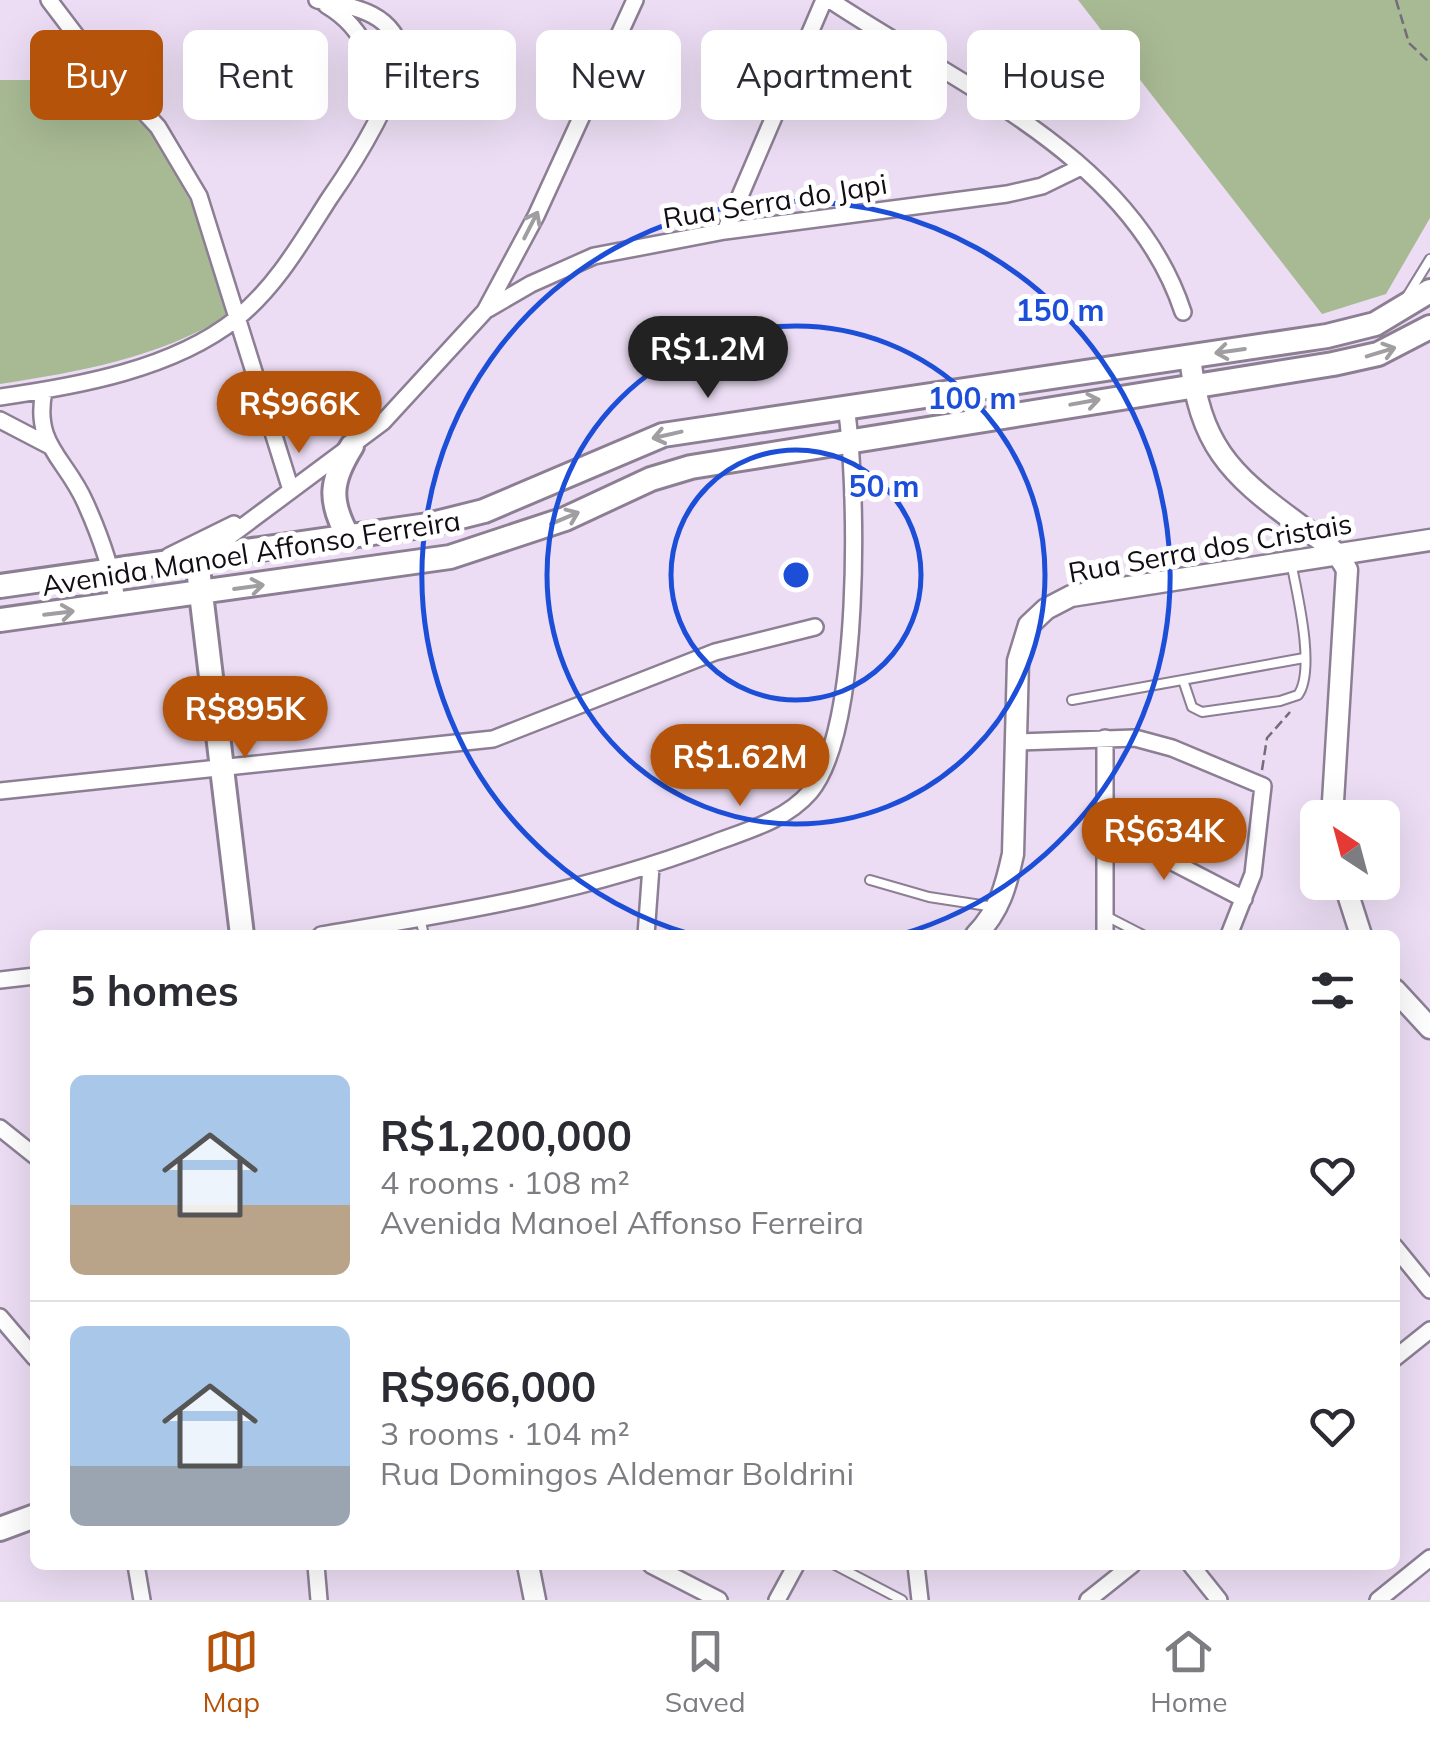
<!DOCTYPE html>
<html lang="en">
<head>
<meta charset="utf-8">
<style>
	body { margin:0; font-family:Mulish,sans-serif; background:#f2f2f3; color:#2b2b33; height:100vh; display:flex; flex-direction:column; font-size:38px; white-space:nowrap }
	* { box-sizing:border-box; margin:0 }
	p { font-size:32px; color:#7c7c81 }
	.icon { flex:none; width:55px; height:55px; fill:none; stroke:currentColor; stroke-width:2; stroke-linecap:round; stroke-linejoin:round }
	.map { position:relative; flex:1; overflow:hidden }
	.drawer { position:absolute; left:30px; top:930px; width:1370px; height:640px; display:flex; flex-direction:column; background:#fff; border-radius:15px; box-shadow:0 10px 40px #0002 }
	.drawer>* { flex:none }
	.guide { position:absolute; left:30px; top:30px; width:1370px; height:90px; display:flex; gap:20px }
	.needle { width:65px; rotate:324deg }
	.controls { position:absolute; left:1300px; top:800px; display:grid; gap:20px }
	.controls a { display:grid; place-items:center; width:100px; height:100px; border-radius:15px; background:#fff; box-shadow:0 10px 40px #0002; font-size:50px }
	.price { position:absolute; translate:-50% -85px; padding:0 22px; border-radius:35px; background:#b45309; color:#fff; font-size:32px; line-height:65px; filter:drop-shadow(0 2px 5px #0008) }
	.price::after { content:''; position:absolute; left:50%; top:60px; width:30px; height:22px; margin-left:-15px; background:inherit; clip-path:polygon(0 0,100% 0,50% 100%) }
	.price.active { background:#222; color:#fff }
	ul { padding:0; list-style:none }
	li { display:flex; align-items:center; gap:30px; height:250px; padding:0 40px }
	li+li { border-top:2px solid #e1e1e2 }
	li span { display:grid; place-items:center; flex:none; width:280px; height:200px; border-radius:15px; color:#555 }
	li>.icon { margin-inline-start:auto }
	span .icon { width:120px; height:120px; fill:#fffc; stroke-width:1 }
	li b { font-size:42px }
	h2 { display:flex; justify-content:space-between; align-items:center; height:120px; padding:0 40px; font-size:42px }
	.chip { padding:0 35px; border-radius:15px; background:#fff; box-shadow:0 10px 40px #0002; font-size:35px; line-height:90px }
	.chip.active { background:#b45309; color:#fff }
	.menu { display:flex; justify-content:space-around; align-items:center; height:140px; border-top:2px solid #e1e1e2; background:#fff; font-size:28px; color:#7c7c81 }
	.menu a { display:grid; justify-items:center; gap:5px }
	.menu .active { color:#b45309 }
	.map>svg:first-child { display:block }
	.green { fill:#a8ba94 }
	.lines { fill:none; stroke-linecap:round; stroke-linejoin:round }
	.service-casing { stroke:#8c7f94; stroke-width:12 }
	.minor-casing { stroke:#8c7f94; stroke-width:20 }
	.tertiary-casing { stroke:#8c7f94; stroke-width:25 }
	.secondary-casing { stroke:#8c7f94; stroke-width:28 }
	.path { stroke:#756c7a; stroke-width:2.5; stroke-dasharray:10 5; stroke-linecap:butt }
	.service { stroke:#fff; stroke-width:8 }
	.minor { stroke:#fff; stroke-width:15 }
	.tertiary { stroke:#fff; stroke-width:20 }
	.secondary { stroke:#fff; stroke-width:22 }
	.oneway { stroke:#a09ea1 }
	.ring { fill:none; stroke:#1d4ed8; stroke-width:5 }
	.labels { text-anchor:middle; stroke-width:10; stroke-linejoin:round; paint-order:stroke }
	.street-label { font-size:28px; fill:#120d15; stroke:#fff }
	.centre { fill:#1d4ed8; stroke:#fff; stroke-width:5 }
	.ring-label { font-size:30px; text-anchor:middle; font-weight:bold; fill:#1d4ed8; stroke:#fff; stroke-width:10; stroke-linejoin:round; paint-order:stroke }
</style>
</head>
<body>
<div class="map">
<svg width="1430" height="1600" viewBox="0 0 1430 1600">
	<rect width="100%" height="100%" fill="#ecddf4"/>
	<path class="green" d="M1078,0H1430V218L1386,294L1322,314Z
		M0,80H110L150,129L193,206L227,316C157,358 79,372 0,384Z"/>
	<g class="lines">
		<g class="service-casing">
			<path id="service" d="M1406,298L1430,259
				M1184,683L1192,707L1202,712L1280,701L1298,695C1316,670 1297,593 1291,562
				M1072,700L1304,658
				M870,880L929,897L994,907
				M1106,916L1143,935
				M420,918L424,935
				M835,1565L902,1600"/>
		</g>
		<g class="minor-casing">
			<path id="minor" d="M49,0L87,50L158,127L199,196L291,490
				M830,0C957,85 1132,156 1183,312
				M326,5C370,31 374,66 378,112
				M725,231L824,0
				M488,309L531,284L594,256L725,231L1007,194L1042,186L1081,167
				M44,391C33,445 65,457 85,502C100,535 112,569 118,605
				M0,397C78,386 173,369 236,319C276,287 302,241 329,199C359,156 388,108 403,58C395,13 357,7 317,0
				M0,420L48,445
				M207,553L383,422L485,311L536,216L635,0
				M169,556L234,524
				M1105,738V935
				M1018,742L1135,738L1172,748L1263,786L1253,874L1229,935
				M0,791L493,739L715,652L815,627
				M1105,827L1244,899
				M321,935C458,912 579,894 711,844C745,831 785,821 810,792C862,730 858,488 846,406
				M646,935L651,867
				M0,980L35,976
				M0,1128L35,1156
				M1395,1247L1430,1290
				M0,1317L35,1358
				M1395,1358L1430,1330
				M136,1565L142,1600
				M316,1565L319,1600
				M651,1565L719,1600
				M916,1565L920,1600
				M1191,1565L1219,1600
				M777,1600L796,1565
				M1088,1600L1132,1565
				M1378,1600L1430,1558"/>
		</g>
		<g class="tertiary-casing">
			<path id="tertiary" d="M1190,357C1200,444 1228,473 1297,523C1316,537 1337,548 1347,570L1332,818
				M1344,882L1361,935
				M976,935C1000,910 1006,886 1013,854L1018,661L1029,625L1046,609L1071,596L1430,540
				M1395,990L1430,1028
				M528,1565L535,1600"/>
		</g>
		<g class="secondary-casing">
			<path id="secondary" d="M349,538C328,501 330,481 352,446
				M197,560L242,935
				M0,586L428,525L484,511L663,435L1327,336L1375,324L1430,291
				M0,620L450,557L565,519L651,479L691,467L1333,364L1378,354L1430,327
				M0,1529L35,1516"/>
		</g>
		<path class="path" d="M1396,0L1409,43L1430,63
			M1262,770L1267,738L1290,712"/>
		<use href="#service" class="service"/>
		<use href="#minor" class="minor"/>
		<use href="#tertiary" class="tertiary"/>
		<use href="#secondary" class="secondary"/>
	</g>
	<defs><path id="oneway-shaft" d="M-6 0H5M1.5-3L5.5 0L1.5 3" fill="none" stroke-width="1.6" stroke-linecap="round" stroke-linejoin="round" transform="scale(2.5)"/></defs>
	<g class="oneway">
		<use href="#oneway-shaft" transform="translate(531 225) rotate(-63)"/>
		<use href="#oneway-shaft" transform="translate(1230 351) rotate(172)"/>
		<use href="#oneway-shaft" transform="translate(1381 352) rotate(-17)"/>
		<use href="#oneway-shaft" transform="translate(1085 402) rotate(-10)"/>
		<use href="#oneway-shaft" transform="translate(667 435) rotate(167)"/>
		<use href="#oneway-shaft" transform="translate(565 518) rotate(-23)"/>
		<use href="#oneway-shaft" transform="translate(249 587) rotate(-8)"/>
		<use href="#oneway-shaft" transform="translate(59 613) rotate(-7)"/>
	</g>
	<g class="ring">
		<circle cx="796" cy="575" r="125"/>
		<circle cx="796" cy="575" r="249"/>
		<path d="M693 935A374 374 0 1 1 899 935"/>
	</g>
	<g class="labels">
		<g class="street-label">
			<text transform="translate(775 201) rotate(-9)" y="10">Rua Serra do Japi</text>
			<text transform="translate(1210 548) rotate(-10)" y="10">Rua Serra dos Cristais</text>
			<text transform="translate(251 553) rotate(-9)" y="10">Avenida Manoel Affonso Ferreira</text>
		</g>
	</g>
	<circle cx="796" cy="575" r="15" class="centre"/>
	<g class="ring-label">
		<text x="1060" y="321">150 m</text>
		<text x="972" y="409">100 m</text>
		<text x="884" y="497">50 m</text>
	</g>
</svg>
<div class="controls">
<a><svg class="needle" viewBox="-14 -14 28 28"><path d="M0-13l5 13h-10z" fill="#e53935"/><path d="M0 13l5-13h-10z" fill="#7c7c81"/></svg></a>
</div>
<b class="price active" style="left:708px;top:401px">R$1.2M</b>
<b class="price" style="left:299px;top:456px">R$966K</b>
<b class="price" style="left:245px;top:761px">R$895K</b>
<b class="price" style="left:740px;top:809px">R$1.62M</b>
<b class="price" style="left:1164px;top:883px">R$634K</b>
<div class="guide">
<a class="chip active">Buy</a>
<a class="chip">Rent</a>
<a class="chip">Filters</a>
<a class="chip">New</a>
<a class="chip">Apartment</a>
<a class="chip">House</a>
</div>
<section class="drawer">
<h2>5 homes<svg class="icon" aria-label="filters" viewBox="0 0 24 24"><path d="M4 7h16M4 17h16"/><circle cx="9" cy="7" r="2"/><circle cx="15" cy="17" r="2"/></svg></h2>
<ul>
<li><span style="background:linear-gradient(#a9c7e8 65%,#b9a48a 0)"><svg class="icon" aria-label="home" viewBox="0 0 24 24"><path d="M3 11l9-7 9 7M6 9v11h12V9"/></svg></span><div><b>R$1,200,000</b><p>4 rooms · 108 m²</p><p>Avenida Manoel Affonso Ferreira</p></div><svg class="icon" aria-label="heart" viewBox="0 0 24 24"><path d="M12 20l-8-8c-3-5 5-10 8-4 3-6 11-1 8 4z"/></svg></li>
<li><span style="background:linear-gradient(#a9c7e8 70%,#9aa5b1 0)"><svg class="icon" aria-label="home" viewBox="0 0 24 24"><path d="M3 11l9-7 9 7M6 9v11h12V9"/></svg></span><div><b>R$966,000</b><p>3 rooms · 104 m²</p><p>Rua Domingos Aldemar Boldrini</p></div><svg class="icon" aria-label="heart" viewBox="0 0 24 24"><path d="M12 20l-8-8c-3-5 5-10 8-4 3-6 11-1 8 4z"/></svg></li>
</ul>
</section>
</div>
<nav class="menu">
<a class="active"><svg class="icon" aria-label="map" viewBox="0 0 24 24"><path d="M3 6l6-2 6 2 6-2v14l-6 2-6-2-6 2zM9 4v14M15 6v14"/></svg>Map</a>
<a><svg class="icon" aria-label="saved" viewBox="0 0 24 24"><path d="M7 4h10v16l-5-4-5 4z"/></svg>Saved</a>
<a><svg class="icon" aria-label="home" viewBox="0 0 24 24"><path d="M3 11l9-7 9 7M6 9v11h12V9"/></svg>Home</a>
</nav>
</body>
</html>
